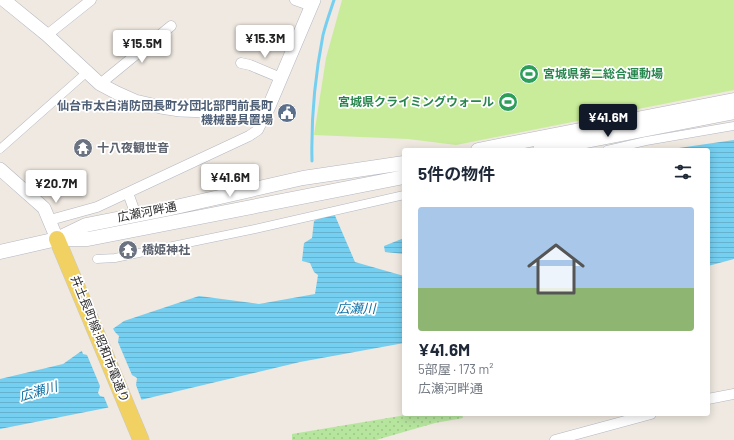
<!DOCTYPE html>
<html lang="ja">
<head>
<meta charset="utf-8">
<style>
	body { margin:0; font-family:Barlow,"Noto Sans JP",sans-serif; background:#f2f2f3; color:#1f2937; height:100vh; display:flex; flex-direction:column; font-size:15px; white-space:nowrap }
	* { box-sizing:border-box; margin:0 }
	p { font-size:13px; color:#747a83 }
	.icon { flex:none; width:22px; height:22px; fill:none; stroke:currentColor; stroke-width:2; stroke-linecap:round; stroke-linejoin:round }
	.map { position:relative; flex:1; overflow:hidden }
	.side { position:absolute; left:402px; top:148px; width:308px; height:268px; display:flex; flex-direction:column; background:#fff; border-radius:4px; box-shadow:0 2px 10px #0003 }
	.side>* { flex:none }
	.price { position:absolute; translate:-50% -34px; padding:0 9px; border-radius:4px; background:#fff; color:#222; font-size:13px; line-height:26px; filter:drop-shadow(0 1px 2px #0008) }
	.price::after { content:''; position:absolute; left:50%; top:24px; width:12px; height:9px; margin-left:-6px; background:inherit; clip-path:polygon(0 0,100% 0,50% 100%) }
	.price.active { background:#111827; color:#fff }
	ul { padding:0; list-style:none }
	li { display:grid; align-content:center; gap:8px; height:212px; padding:0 16px }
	li span { display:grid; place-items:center; height:124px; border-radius:4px; color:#555 }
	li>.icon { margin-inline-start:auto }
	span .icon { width:72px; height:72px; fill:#fffc; stroke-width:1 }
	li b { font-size:17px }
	h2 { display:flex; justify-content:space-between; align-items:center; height:48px; padding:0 16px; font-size:17px }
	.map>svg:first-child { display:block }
	.park { fill:url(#park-dots) }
	.pitch { fill:#c9ec9a }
	.water { fill:url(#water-rules) }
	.pier { fill:#efe9e1 }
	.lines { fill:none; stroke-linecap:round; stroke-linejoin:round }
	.stream { stroke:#75cff0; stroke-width:3 }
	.pedestrian-casing { stroke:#b4b7c1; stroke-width:9 }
	.minor-casing { stroke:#b4b7c1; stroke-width:11 }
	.tertiary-casing { stroke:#b4b7c1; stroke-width:14 }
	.secondary-casing { stroke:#b4b7c1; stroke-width:15 }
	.primary-casing { stroke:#c9c9c9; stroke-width:17 }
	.pedestrian { stroke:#fff; stroke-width:8 }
	.minor { stroke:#fff; stroke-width:10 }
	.tertiary { stroke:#fff; stroke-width:13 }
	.secondary { stroke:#fff; stroke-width:14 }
	.primary { stroke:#f2d163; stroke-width:16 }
	.labels { text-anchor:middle; stroke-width:3.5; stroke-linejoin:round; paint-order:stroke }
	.leisure-label { font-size:12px; font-weight:bold; fill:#27864d; stroke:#fff; text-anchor:start }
	.service-label { font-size:12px; font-weight:bold; fill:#4e5e75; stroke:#fff; text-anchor:end }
	.worship-label { font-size:12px; font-weight:bold; fill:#5b616d; stroke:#fff; text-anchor:start }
	.street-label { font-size:12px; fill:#2e2e2e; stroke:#fff }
	.water-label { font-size:13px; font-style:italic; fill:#0d6fa3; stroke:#fff }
</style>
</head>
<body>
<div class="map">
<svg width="734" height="440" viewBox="0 0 734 440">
	<defs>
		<pattern id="park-dots" width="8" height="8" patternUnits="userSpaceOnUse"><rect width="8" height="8" fill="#b6e59e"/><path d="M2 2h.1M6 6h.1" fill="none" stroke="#9dc588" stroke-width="1.8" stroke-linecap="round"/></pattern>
		<pattern id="water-rules" width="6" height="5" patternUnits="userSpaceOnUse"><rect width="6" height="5" fill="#75cff0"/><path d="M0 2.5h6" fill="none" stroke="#66b2ce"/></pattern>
	</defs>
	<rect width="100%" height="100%" fill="#efe9e1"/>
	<path class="park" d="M412,414H462L463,418L435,423L376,440H292V434Z"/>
	<path class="pitch" d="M342,0H734V90L456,145L408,139L314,135L326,58Z"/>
	<path class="water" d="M734,140V259L708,266V150H665Z
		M333,211L355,262L404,276V343L300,362L111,407L0,429V379L63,364L124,321L199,296L259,304L315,294L318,275L314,272L310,263L302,261L304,243L312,238L314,221Z
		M404,238V254L385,252L384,246Z"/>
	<path class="pier" d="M112,327L115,332L119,336L118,342L132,375L137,378L136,385L142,401L109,409L104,397L100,396L98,393L100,386L87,355L83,354L81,349Z"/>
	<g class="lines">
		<path class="stream" d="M312,161C311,119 315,76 323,35C326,23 330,12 334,0"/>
		<g class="pedestrian-casing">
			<path id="pedestrian" d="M0,149L87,72
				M607,150L646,141L734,126
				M97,259L115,258L255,229L404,195"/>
		</g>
		<g class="minor-casing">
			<path id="minor" d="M295,0L312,6
				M47,35L91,0
				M241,63L250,65L281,78
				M100,84L171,26
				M128,193L136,215
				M50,220L97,207L249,136L258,130L264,118
				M708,399L734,394
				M555,440L651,414"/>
		</g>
		<g class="tertiary-casing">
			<path id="tertiary" d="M4,0L47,35L100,84L117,93L135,101L161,107L180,110L210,111L223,108L239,109L264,118L314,0
				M0,169L44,208L57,239"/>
		</g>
		<g class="secondary-casing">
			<path id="secondary" d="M478,150L734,100
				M540,150L734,112
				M59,238L86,225L167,209L303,178L404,163
				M0,252L57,239H88L404,177"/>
		</g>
		<g class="primary-casing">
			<path id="primary" d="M57,239L141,440"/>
		</g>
		<use href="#pedestrian" class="pedestrian"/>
		<use href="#minor" class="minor"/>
		<use href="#tertiary" class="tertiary"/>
		<use href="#secondary" class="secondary"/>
		<use href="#primary" class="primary"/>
	</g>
	<defs>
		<g id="stadium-disc" transform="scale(1)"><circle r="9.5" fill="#2e9e5b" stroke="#fff"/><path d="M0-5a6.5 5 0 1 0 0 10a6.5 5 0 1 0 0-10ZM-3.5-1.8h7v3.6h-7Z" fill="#fff"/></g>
		<g id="civic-disc" transform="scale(1)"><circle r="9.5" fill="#5c6f8a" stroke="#fff"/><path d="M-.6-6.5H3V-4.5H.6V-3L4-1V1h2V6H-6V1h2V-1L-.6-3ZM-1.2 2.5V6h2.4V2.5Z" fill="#fff"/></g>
		<g id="temple-disc" transform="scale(1)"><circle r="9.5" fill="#6b7280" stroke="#fff"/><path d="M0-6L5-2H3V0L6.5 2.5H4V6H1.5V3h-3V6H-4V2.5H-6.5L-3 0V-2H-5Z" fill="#fff"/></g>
	</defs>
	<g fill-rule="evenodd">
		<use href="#stadium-disc" x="529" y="74"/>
		<use href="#stadium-disc" x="508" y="102"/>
		<use href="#civic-disc" x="287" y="113"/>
		<use href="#temple-disc" x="83" y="148"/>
		<use href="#temple-disc" x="128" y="250"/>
	</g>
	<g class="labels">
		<g class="leisure-label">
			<text x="543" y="78">宮城県第二総合運動場</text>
			<text x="494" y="106" text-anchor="end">宮城県クライミングウォール</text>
		</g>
		<g class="service-label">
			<text x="273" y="110">仙台市太白消防団長町分団北部門前長町<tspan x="273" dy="14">機械器具置場</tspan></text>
		</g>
		<g class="worship-label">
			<text x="97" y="152">十八夜観世音</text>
			<text x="142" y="254">橋姫神社</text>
		</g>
		<g class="street-label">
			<text transform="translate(147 212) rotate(-11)" y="4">広瀬河畔通</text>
			<text transform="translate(100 339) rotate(68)" y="4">井土長町線;昭和市電通り</text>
		</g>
		<g class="water-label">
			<text x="356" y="313">広瀬川</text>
			<text transform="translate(38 391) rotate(-16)" y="5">広瀬川</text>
		</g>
	</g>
</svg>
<b class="price" style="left:265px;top:59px">¥15.3M</b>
<b class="price" style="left:142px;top:64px">¥15.5M</b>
<b class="price active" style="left:608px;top:138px">¥41.6M</b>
<b class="price" style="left:230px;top:198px">¥41.6M</b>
<b class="price" style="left:56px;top:204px">¥20.7M</b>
<section class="side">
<h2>5件の物件<svg class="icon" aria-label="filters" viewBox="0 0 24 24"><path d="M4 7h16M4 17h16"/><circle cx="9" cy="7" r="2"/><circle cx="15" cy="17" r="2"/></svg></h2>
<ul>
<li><span style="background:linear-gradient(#a9c7e8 65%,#8fb573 0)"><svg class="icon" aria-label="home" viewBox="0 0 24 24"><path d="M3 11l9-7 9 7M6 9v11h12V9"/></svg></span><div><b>¥41.6M</b><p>5部屋 · 173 m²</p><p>広瀬河畔通</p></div></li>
</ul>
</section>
</div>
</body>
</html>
